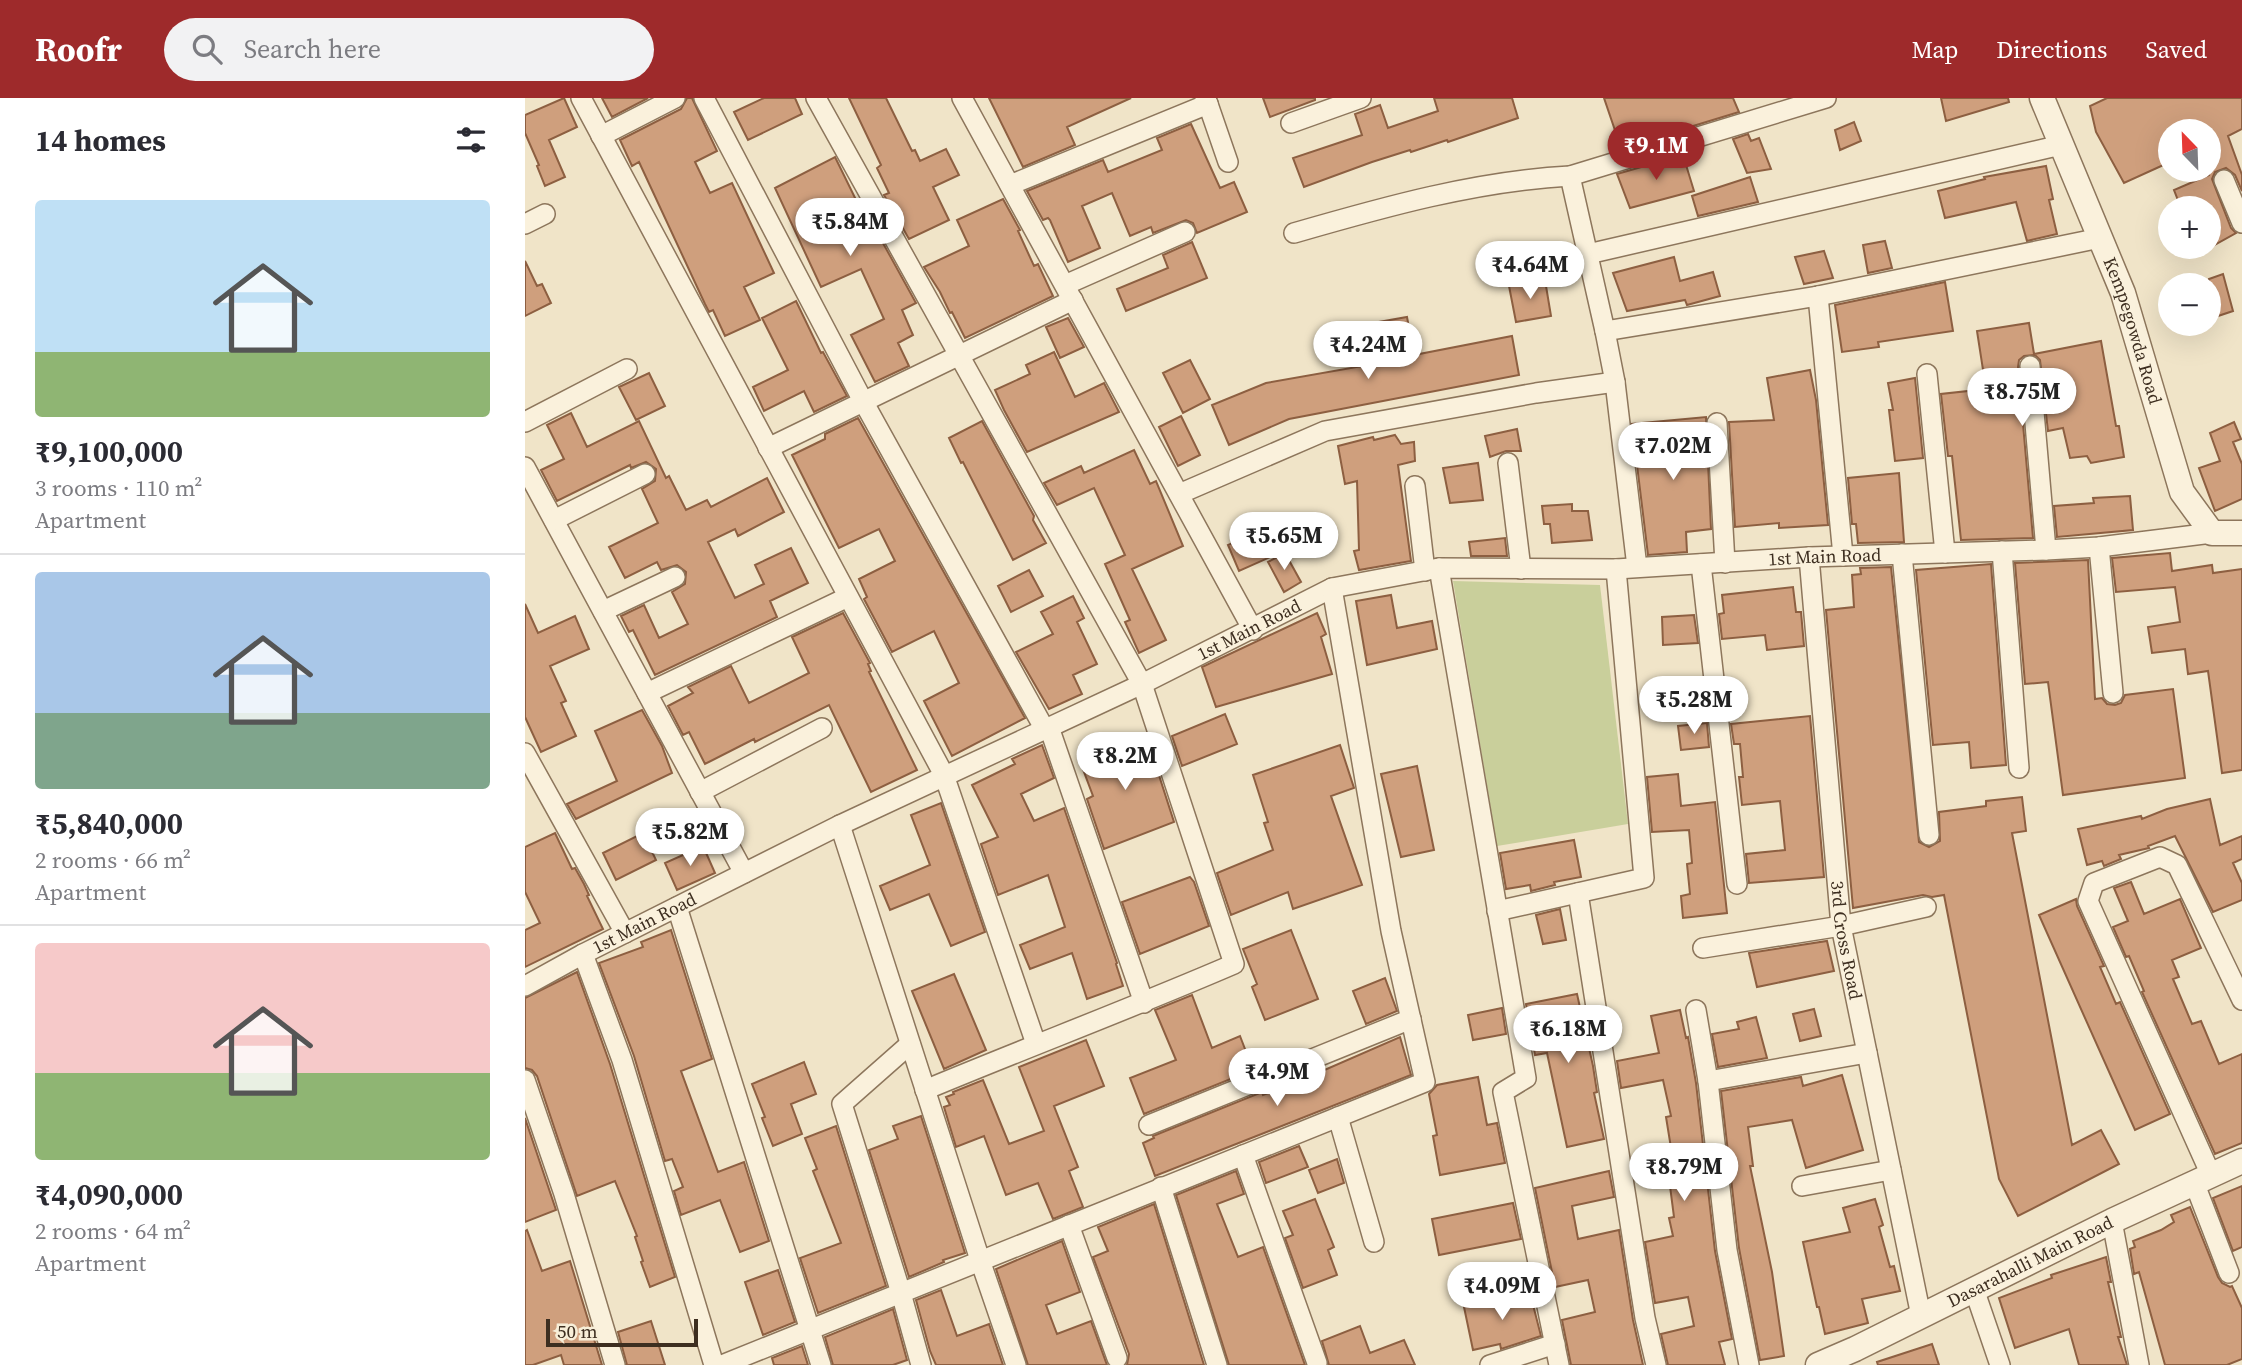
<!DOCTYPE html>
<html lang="en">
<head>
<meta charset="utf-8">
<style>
	body { margin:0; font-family:"Source Serif 4",serif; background:#f2f2f3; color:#2b2b33; height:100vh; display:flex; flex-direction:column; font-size:26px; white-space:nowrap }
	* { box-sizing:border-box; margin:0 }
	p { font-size:23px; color:#7c7c81 }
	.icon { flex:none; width:38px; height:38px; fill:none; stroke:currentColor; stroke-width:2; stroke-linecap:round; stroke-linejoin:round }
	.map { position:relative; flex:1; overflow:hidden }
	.sheet { display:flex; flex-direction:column; background:#fff; width:525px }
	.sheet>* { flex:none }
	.needle { width:46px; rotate:337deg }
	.controls { position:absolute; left:1633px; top:21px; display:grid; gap:14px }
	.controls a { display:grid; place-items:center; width:63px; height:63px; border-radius:50%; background:#fff; box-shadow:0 7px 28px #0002; font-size:35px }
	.scale { position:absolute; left:21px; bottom:18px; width:152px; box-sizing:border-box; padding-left:7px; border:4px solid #3d2e20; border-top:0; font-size:19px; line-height:24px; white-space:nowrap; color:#3d2e20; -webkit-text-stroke:5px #f7eed8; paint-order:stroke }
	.price { position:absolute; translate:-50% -60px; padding:0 16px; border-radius:24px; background:#fff; color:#222; font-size:23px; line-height:46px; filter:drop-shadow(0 2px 4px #0008) }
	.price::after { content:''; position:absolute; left:50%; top:42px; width:21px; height:16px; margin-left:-10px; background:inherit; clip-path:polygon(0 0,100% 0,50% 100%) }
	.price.active { background:#9e2a2b; color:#fff }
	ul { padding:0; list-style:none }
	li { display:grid; align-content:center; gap:14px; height:371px; padding:0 35px }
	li+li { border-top:2px solid #e1e1e2 }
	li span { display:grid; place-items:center; height:217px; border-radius:7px; color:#555 }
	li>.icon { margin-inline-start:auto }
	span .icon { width:126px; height:126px; fill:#fffc; stroke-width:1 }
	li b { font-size:30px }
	h2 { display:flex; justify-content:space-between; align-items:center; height:84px; padding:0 35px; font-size:30px }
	header { display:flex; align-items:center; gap:42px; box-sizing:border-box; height:98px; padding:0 35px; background:#9e2a2b; color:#fff }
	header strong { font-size:33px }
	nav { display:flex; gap:38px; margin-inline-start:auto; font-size:24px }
	.search { width:490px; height:63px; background:#f2f2f3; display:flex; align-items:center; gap:18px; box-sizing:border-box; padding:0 24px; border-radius:38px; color:#7c7c81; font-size:26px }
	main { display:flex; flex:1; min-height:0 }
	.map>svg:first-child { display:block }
	.green { fill:#c9cf9b }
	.building { fill:#cf9f7d; stroke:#8d5f41; stroke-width:2 }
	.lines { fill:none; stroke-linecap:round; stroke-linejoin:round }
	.minor-casing { stroke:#8d765c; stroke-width:22 }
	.tertiary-casing { stroke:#8d765c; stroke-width:27 }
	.minor { stroke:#faf1dc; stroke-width:19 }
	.tertiary { stroke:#faf1dc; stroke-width:24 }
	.labels { text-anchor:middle; stroke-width:5; stroke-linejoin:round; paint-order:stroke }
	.street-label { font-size:18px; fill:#3d2e20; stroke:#f7eed8 }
</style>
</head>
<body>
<header>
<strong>Roofr</strong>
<div class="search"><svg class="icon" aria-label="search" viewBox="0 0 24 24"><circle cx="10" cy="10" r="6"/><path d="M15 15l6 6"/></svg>Search here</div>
<nav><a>Map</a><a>Directions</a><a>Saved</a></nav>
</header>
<main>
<section class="sheet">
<h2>14 homes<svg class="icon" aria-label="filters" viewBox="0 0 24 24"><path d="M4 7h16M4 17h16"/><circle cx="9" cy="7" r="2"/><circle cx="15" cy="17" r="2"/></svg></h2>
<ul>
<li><span style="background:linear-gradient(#bfe0f5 70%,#8fb573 0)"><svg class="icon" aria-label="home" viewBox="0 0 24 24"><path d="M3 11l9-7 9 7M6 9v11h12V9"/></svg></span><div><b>₹9,100,000</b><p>3 rooms · 110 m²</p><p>Apartment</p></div></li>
<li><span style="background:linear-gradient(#a9c7e8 65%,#7fa58c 0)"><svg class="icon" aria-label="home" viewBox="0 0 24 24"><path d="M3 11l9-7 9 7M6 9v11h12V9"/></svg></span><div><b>₹5,840,000</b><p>2 rooms · 66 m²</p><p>Apartment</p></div></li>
<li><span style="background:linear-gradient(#f6c9c9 60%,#8fb573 0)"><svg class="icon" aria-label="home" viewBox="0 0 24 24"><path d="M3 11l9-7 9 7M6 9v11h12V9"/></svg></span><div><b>₹4,090,000</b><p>2 rooms · 64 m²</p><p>Apartment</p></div></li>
</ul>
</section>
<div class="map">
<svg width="1717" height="1267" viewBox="0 0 1717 1267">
	<rect width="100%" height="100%" fill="#f0e4c8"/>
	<path class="green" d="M928,483L1075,487L1103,726L972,748Z"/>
	<path class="building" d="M39,0L52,29L24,42L40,79L20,88L12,68L14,67L0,35V17Z
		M77,0H123L87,19Z
		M162,0H167L192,53L170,64L185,95L207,85L249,175L219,189L235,222L200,238L188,212L184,214L180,206L114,64L107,68L95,42L156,11Z
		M239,0H270L277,16L223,42L209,14Z
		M324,0H361L387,53L390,52L395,63L421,51L434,77L408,89L424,122L384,141L359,97L364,95L352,70L356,67Z
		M464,0H606L542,29L550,47L498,69Z
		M738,0H790V2L745,19Z
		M909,0H987L993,20L923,44L922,42L886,54L885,52L847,64L779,89L768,60L837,37L830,16L855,7L863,30L913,13Z
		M1079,0H1208L1214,14L1096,50Z
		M1416,0H1483L1484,4L1421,23Z
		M1582,0H1717V31L1703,38L1717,77V93L1710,77L1701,70L1690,74L1687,81L1706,130L1711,135L1684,150V110H1656L1649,92L1684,77V33H1645V64L1599,85L1571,34L1565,8Z
		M1329,24L1336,43L1315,52L1310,32Z
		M666,26L695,90L709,84L722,114L672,135L668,125L661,122L628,135L626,129L605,138L587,95L557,108L575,150L543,164L525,122L523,120L518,122L502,93L578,62L583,74L637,52L632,40Z
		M1223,36L1226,43L1234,40L1246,71L1222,75L1208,41Z
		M1158,57L1169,93L1105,110L1092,76Z
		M310,59L334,108L337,107L391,205L377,212L388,237L373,245L384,268L350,284L326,237L359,221L336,171L296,189L250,90Z
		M1521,68L1528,101L1524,102L1532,136L1502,143L1491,104L1420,120L1413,93L1460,81L1459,79Z
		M1225,79L1233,104L1173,118L1167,98Z
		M478,101L495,132L493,133L509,168L513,166L528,198L440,240L427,214L425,215L415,194L399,169L444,148L432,122Z
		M1360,143L1367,170L1343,175L1338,147Z
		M667,144L682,180L601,213L592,191L643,170L638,157Z
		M1299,153L1308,180L1279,186L1270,159Z
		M1149,159L1155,183L1188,174L1195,198L1162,207L1160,202L1102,213L1088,175Z
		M0,163L12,188L17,186L26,205L0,218Z
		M1698,176L1708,213L1684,221V181Z
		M1020,182L1026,218L991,224L984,188Z
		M1420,184L1428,233L1353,244L1354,249L1317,254L1310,207Z
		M271,203L296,255L298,254L322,298L289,314L279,293L239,313L228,289L263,272L237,220Z
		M882,219L889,257L987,238L994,277L764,321L704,347L687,307L741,285L849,266L842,226Z
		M543,220L559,249L535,260L521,229Z
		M1504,225L1509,256L1576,243L1591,328H1594L1599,359L1566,365L1562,358L1545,360L1538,330L1523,333L1515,262L1510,257L1499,258L1494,262L1493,269L1508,440L1436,442L1427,358H1423L1416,296L1461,291L1452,233Z
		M529,254L550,299L579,285L594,314L502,354L479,312L470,292L505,276L501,267Z
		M665,262L685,301L658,315L638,275Z
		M1285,272L1291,302L1303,427L1254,430V425L1210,429L1204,324L1249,322L1242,280Z
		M124,275L140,308L111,322L94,289Z
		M1390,280L1398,360L1370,363L1364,312H1368L1363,285Z
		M46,315L62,349L114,323L141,380L144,378L161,412L182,402L186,409L242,380L259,414L213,438L210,431L183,444L210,500L239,486L230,467L266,450L283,485L245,503L252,519L130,577L108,532L104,534L96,518L119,507L134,540L163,526L147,494L160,486L161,474L152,467L136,472L132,464L100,480L84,449L133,425L117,391L130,383L131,371L121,364L106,370L105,367L32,403L16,372L39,361L22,327Z
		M656,318L675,357L653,368L634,329Z
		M1181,319L1186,431L1161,434L1162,454L1123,457L1107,326Z
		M333,320L500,620L427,658L399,603L434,585L409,533L367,554L339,501L342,499L334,481L370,463L354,431L314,450L267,357L300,341V336Z
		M457,323L509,418L508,422L521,445L488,462L438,364L436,365L424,340Z
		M1709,324L1716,341L1708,344L1717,366V401L1690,413L1674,370L1695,363L1685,335Z
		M992,331L996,353H981L965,359L960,338Z
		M870,337L876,346L889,344L890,363L873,367L886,463L834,472L829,453L834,452L832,383L820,386L813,348L848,339L849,342Z
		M609,352L625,386L631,383L658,448L607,471L641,542L614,555L600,524L605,522L580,466L600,457L569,390L532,407L519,385L556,368L559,375Z
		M953,365L958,402L925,405L918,370Z
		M1374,375L1379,444L1333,445L1331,426H1327L1323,380Z
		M1605,398L1608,432L1532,439L1529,408L1569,405L1568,400Z
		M1047,406V413H1063L1067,442L1027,445L1025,426H1019L1017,408Z
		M743,436L752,456L714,473L703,447L717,441L720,446Z
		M980,440L982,458H946L944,444Z
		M760,455L776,484L759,494L743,464Z
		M1645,455L1647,473L1687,467L1688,475L1717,471V672L1697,675L1683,573L1663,576L1660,551L1627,555L1623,529L1655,524L1650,489L1591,494L1587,460Z
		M1563,462L1570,601L1577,600L1582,606L1590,607L1596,605L1600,597L1648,591L1660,680L1538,697L1523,584L1500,586L1490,465Z
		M1466,466L1481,667L1446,670L1444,644L1408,647L1391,472Z
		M1366,469L1394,744L1404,749L1415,743L1414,714L1461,708V703L1497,699L1501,733L1487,735L1547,1047L1576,1032L1594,1066L1493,1118L1474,1081L1419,797L1407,799L1398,797L1328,810L1301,512L1329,509L1327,477L1336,476L1335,470Z
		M504,472L518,498L486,514L473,488Z
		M1268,489L1271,514H1276L1279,548L1242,552L1240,537L1197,541L1194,516L1199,515L1197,497Z
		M866,497L872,530L907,523L912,551L842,567L831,503Z
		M548,498L559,520L552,524L572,566L548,577L557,596L524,611L491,554L528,536L516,514Z
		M0,506L13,535L50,518L64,551L25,568L41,603L36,605L51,638L16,654L0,619Z
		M318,515L345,565L343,566L346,573L344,574L392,672L346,694L304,607L230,644L229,641L180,666L164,634L158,637L143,608L168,595L163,589L206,568L224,605L284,575L267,539Z
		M792,515L801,536L796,539L807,576L691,609L677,569Z
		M1169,517L1173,545L1138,547L1137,519Z
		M117,612L137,648L147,675L51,721L42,706L92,683L70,633Z
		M700,616L712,646L657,668L647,638Z
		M1285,618L1299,779L1224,785L1221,756L1260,752L1255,703L1217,707L1214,679H1218L1215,646H1209L1206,626Z
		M1182,625L1184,649L1156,652L1153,628Z
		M621,637L649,724L579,751L562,701L568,698L553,658L583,647L584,651Z
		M517,647L529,680L496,696L509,723L539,710L592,865L591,866L598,888L562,901L547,855L505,871L495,847L540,829L523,777L473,797L456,746L473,739L447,687L490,666L487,661Z
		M815,647L829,690L806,698L837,787L768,811L763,794L706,817L692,775L748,752L739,725L743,724L728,677Z
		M892,668L909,752L876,759L856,676Z
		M1153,676L1156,708L1190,704L1202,815L1158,820L1156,798L1165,796L1162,766L1167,765L1164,732L1127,734L1122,679Z
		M1685,701L1695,747L1717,738V761L1708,765L1717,785V802L1688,814L1650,738L1623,748L1624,750L1594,757L1596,761L1579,768L1577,763L1562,767L1553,731L1616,718L1617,721L1642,711Z
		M416,705L460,834L426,848L404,796L365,812L355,788L405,767L386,717Z
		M30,735L47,771L50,770L59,786L64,797L62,798L78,831L0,869V832L15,825L0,794V749Z
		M118,735L131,762L91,782L78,755Z
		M1049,742L1056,779L1029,784L1030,787L1006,793L1005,787L981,791L975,755Z
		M178,748L190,775L152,792L140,765Z
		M665,779L669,784L684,828L615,856L597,804Z
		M1606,784L1619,816L1655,801L1676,850L1647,862L1654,879L1648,881L1667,926L1676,923L1694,966L1717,956V1045L1690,1056L1617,894L1619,893L1604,858L1601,859L1588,829L1603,823L1589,790Z
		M1551,801L1552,808L1579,868L1575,869L1591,906L1595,904L1645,1016L1610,1032L1514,817Z
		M1035,811L1041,842L1018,846L1011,817Z
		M146,832L187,961L156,973L193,1074L219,1064L244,1143L215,1154L195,1102L156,1117L149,1093L158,1089L147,1061L140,1063L109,958L74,865L118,849L116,844Z
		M766,832L793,901L740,922L727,889L732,886L718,851Z
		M1302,843L1309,873L1232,889L1224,855Z
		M52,874L85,966L150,1179L125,1189L116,1164L118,1163L110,1139L112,1138L90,1083L52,1098L12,978L7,972L0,970V900Z
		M429,876L461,952L419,971L387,893Z
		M860,880L872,913L841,926L828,893Z
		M1052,896L1068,968L1072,994L1069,995L1079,1041L1042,1049L1022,955L1010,957L1001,906Z
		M667,897L687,950L715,938L728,972L619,1016L605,980L651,962L630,912Z
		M977,910L981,936L948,942L943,917Z
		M1289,911L1296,938L1275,943L1268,916Z
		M1155,912L1161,940L1163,939L1171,985L1190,1153L1207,1241L1194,1244L1200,1267H1143L1136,1236L1169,1228L1163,1199L1130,1205L1120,1144L1148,1138L1144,1120L1149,1119L1141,1057L1147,1056L1141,1019L1146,1018L1138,982L1096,990L1092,963L1134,955L1126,918Z
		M1231,919L1242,960L1193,969L1187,936L1214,931L1212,924Z
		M875,939L886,977L630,1078L618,1045L629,1040L628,1038L737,994L738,997L772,984Z
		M561,942L579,988L529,1008L553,1069L544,1073L558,1109L528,1121L513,1085L481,1097L459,1038L431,1049L419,1009L425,1007L421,999L429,996L428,994L458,982L484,1046L519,1033L494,969Z
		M279,964L291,996L266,1006L277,1036L248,1048L237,1020L240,1019L227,986Z
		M1317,977L1338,1052L1281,1070L1267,1022L1223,1029L1228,1068H1225L1247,1174L1259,1258L1235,1262L1214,1150L1196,993L1276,979L1278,988Z
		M953,979L962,1027L972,1025L980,1065L915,1077L908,1038L912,1037L904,996L912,987Z
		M396,1018L440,1155L418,1162L419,1164L384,1179L344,1052L373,1041L368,1028Z
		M0,1020L31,1112L0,1124Z
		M311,1028L361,1188L293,1215L275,1160L316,1145L288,1073L292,1071L280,1040Z
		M774,1048L783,1069L741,1085L734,1064Z
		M812,1061L819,1085L793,1095L784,1072Z
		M711,1073L719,1096L692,1106L713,1159L738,1149L780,1267H704L651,1097Z
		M1084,1073L1089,1099L1047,1108L1053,1141L1094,1132L1108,1222L1118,1267H1046L1037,1222L1070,1214L1063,1182L1030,1189L1010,1090Z
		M1717,1088V1149L1708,1153L1688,1100Z
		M790,1101L809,1149L803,1152L812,1177L778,1190L760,1140L768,1137L758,1113Z
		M1350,1101L1358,1127L1354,1129L1365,1169L1369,1168L1375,1193L1337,1201L1343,1225L1300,1236L1294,1209H1292L1278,1144L1325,1134L1318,1110Z
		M988,1105L996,1141L914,1157L907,1121Z
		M629,1106L679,1267H602L604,1256L568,1159L583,1153L573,1129Z
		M1665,1109L1693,1179L1697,1185L1705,1189L1707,1188L1717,1210V1261L1702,1267H1640L1614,1174L1609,1176L1605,1151L1610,1149L1608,1143L1636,1132L1649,1124L1646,1117Z
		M2,1132L17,1173L45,1163L77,1267H39L36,1257L8,1267H0V1133Z
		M537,1143L555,1194L521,1207L532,1236L566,1223L582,1267H503L471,1171Z
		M1581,1159L1586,1184H1583L1596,1239H1593L1602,1267H1554L1544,1231L1490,1250L1474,1200L1527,1180L1526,1177Z
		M253,1172L270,1224L238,1237L220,1184Z
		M416,1192L432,1238L464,1226L478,1267H411L405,1253L391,1202Z
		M1005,1195L1016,1238L976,1251L975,1246L948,1252L939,1209Z
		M368,1211L382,1262L368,1267H308L300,1239Z
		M126,1223L140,1267H102L93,1234Z
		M835,1228L845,1255L879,1242L890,1267H804L797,1243Z
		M1407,1246L1414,1267H1353L1352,1264Z
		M277,1248L283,1267H249L247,1260Z"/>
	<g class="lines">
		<g class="minor-casing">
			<g id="minor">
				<path d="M56,0L419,677L511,946"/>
				<path d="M179,0L338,303L519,630"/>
				<path d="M291,0L617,586L709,866C607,910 503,949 400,992"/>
				<path d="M437,0L728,532"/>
				<path d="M683,6L703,64"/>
				<path d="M766,25L836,0"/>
				<path d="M76,38L150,0"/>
				<path d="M1045,78L1080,233"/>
				<path d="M1699,82L1717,125"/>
				<path d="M485,87L683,6L680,0"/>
				<path d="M0,126L20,116"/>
				<path d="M769,135C859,109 951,83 1045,78L1301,0"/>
				<path d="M1063,156L1536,47"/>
				<path d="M540,187L660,134"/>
				<path d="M1293,198L1318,458"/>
				<path d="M1505,268L1521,452"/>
				<path d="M1402,276L1420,455"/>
				<path d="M0,324L102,271"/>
				<path d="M1192,325L1200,465"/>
				<path d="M243,350L548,202"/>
				<path d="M983,365L996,471"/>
				<path d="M0,369L219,775"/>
				<path d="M890,388L900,473"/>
				<path d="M654,396L800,333L1011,295L1090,284"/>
				<path d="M29,422L120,376"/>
				<path d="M1574,449L1588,595"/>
				<path d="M1477,453L1494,670"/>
				<path d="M1377,456L1404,737"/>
				<path id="s1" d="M1284,459L1316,828L1396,1218"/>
				<path d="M1176,466L1212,786"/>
				<path d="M1112,469L1090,284L1080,233L1293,198L1575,140"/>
				<path d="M914,470L1001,980L978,994L1034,1267"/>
				<path d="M78,513L150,479"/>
				<path d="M122,595L323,499"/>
				<path d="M524,629L619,905"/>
				<path d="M0,655L100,835"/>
				<path d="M175,694L297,630"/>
				<path d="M315,727L456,1165L491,1267"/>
				<path d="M1053,795L1120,1220L1131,1267"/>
				<path d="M152,809L296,1267"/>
				<path d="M972,813L1119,780L1091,471"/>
				<path d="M1178,850L1316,828L1401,809"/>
				<path d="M58,856L97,962L189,1267"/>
				<path id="s2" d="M0,888L58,856L315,727L617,586L807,490L914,470L1091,471L1284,459L1521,452L1574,449L1687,435"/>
				<path d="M1171,912L1183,983L1202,1152L1224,1267"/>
				<path d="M385,946L317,1006L376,1195L396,1267"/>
				<path d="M0,982L39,1096L90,1267"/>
				<path d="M1183,983L1342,955"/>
				<path d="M813,1019L849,1144"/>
				<path d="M624,1027L886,921"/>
				<path d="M718,1057L792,1265"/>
				<path d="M1686,1077L1563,803L1569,785L1635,759L1652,767L1717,902"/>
				<path d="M1669,1084L1704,1175"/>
				<path d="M1277,1088L1366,1072"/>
				<path d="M636,1089L692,1267"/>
				<path d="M1587,1123L1614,1267"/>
				<path d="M544,1127L592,1260"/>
				<path d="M1449,1191L1475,1267"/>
				<path d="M197,1267L900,984L866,833L807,490"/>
				<path d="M965,1267L1030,1246"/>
			</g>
		</g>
		<g class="tertiary-casing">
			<g id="tertiary">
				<path id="s3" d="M1517,0L1598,195L1657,394L1687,435H1717"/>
				<path id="s4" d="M1293,1267L1330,1251L1587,1123L1717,1063"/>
			</g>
		</g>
		<use href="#minor" class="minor"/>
		<use href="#tertiary" class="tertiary"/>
	</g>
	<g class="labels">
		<g class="street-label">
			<text dy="6" stroke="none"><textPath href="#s3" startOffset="250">Kempegowda Road</textPath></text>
			<text dy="6" stroke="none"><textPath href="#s2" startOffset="1395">1st Main Road</textPath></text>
			<text dy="6" stroke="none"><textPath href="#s2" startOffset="807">1st Main Road</textPath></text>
			<text dy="6" stroke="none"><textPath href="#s2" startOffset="135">1st Main Road</textPath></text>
			<text dy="6" stroke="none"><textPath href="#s1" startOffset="385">3rd Cross Road</textPath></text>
			<text dy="6" stroke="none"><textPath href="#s4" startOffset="236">Dasarahalli Main Road</textPath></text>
		</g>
	</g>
</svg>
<div class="controls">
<a><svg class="needle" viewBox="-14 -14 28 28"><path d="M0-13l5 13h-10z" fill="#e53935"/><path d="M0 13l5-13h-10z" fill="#7c7c81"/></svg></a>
<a>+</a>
<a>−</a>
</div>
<div class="scale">50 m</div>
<b class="price active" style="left:1131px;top:84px">₹9.1M</b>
<b class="price" style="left:325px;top:160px">₹5.84M</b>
<b class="price" style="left:1005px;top:203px">₹4.64M</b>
<b class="price" style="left:843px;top:283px">₹4.24M</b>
<b class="price" style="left:1497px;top:330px">₹8.75M</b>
<b class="price" style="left:1148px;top:384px">₹7.02M</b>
<b class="price" style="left:759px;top:474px">₹5.65M</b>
<b class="price" style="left:1169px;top:638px">₹5.28M</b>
<b class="price" style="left:600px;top:694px">₹8.2M</b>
<b class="price" style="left:165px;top:770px">₹5.82M</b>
<b class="price" style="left:1043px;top:967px">₹6.18M</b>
<b class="price" style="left:752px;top:1010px">₹4.9M</b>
<b class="price" style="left:1159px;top:1105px">₹8.79M</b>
<b class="price" style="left:977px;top:1224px">₹4.09M</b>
</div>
</main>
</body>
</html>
